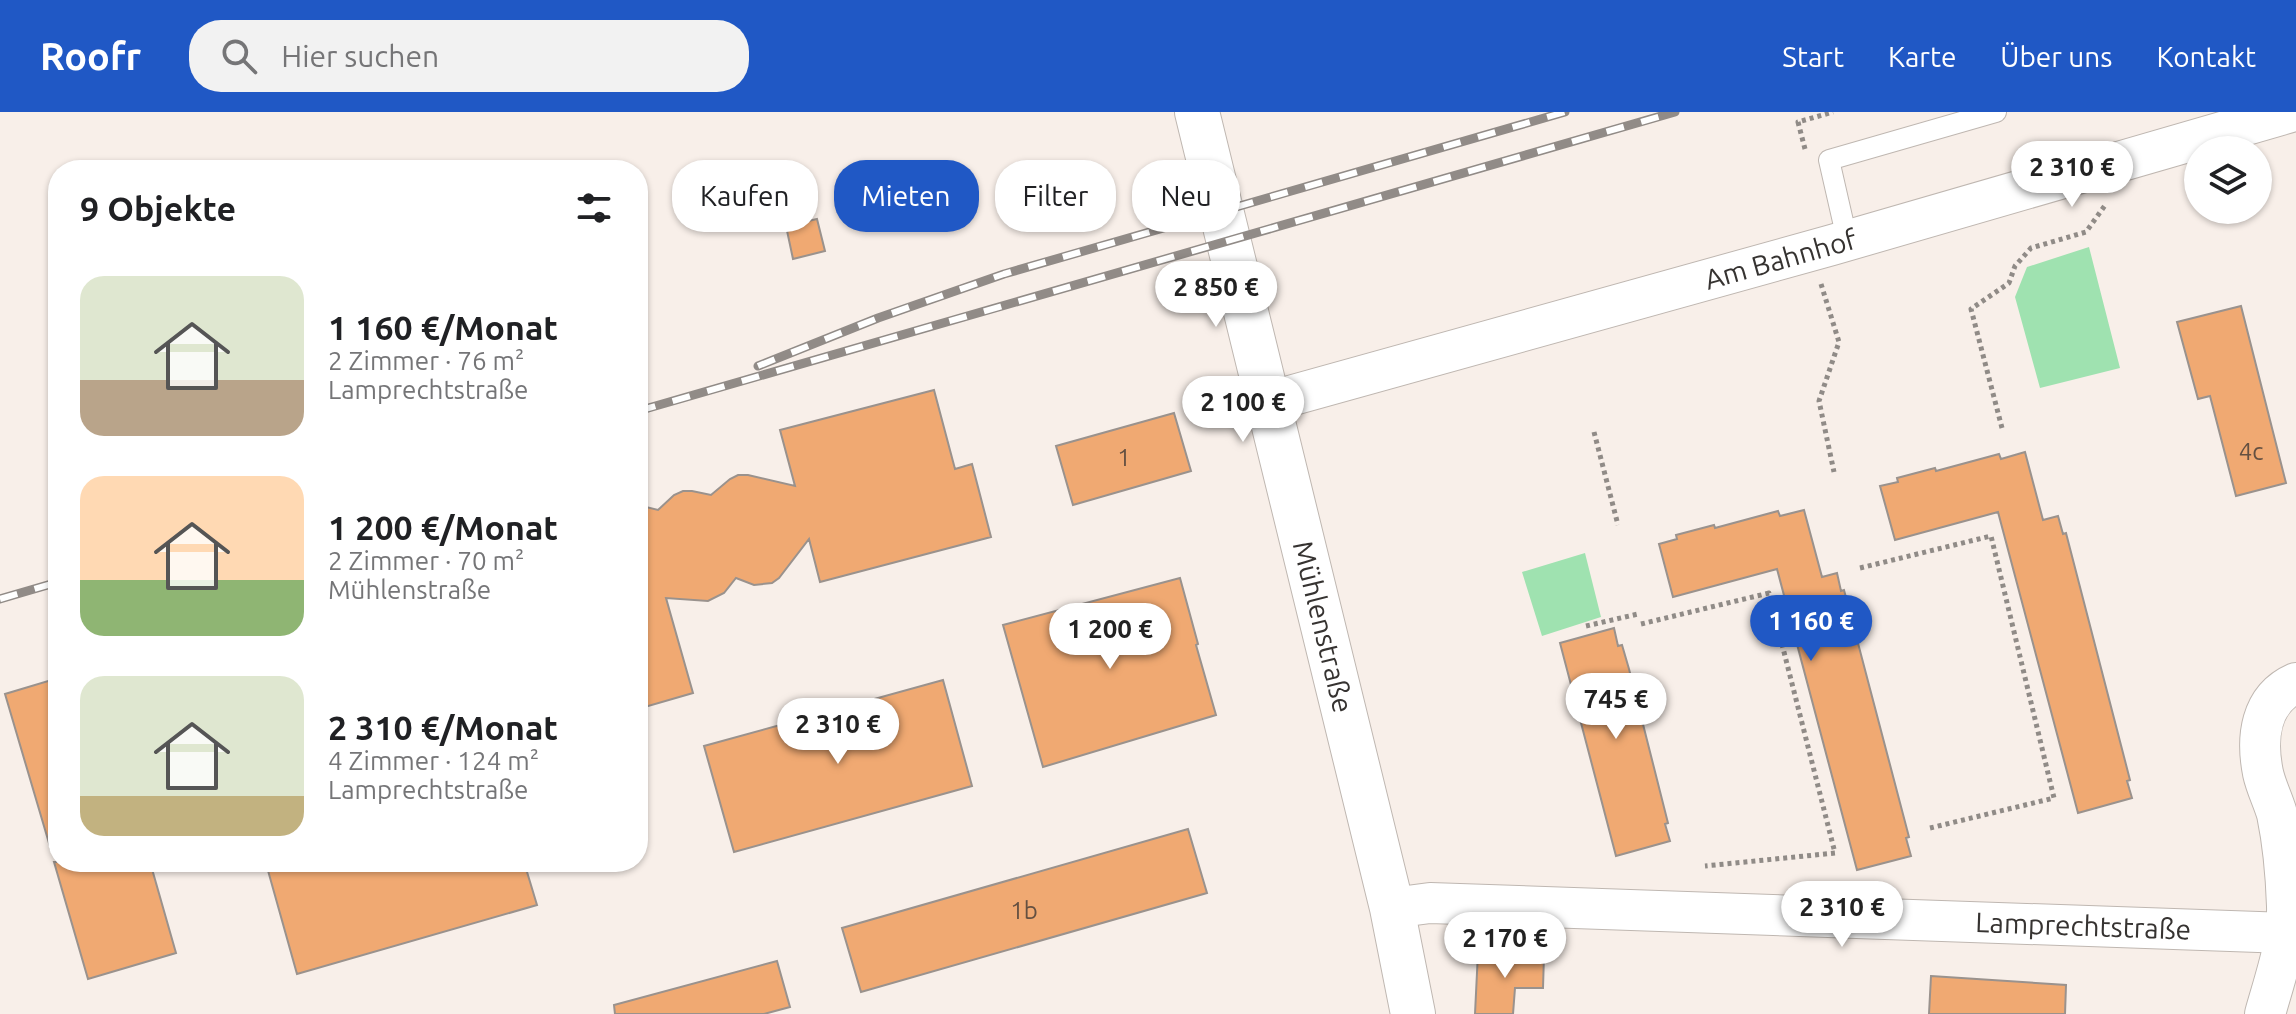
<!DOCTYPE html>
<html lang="de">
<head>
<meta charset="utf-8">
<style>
	body { margin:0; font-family:Ubuntu,sans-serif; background:#f2f2f2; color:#202124; height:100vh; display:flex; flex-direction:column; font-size:30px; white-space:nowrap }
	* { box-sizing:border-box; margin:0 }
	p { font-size:26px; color:#757577 }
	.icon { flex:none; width:44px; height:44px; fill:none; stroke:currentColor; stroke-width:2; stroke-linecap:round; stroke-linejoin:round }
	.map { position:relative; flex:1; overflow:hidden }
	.side { position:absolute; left:48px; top:48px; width:600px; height:712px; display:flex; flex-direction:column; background:#fff; border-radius:32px; box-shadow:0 2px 6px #0004 }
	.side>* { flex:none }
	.top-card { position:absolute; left:672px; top:48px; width:760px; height:72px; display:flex; gap:16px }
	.fabs { position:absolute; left:2184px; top:24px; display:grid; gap:16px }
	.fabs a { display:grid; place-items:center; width:88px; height:88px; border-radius:50%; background:#fff; box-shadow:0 2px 6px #0004; font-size:40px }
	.price { position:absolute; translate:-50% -68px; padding:0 18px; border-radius:28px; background:#fff; color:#222; font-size:26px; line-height:52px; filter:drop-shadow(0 2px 4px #0008) }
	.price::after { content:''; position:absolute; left:50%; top:48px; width:24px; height:18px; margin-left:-12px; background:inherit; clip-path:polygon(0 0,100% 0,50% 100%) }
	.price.active { background:#2058c5; color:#fff }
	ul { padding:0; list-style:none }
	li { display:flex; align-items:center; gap:24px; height:200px; padding:0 32px }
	li span { display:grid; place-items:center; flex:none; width:224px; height:160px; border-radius:24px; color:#555 }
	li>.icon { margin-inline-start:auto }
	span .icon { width:96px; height:96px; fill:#fffc; stroke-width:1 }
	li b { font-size:34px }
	h2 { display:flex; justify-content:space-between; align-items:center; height:96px; padding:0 32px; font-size:34px }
	.tag { padding:0 28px; border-radius:32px; background:#fff; box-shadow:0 2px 6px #0004; font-size:28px; line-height:72px }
	.tag.active { background:#2058c5; color:#fff }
	header { display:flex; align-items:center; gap:48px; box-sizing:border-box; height:112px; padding:0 40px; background:#2058c5; color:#fff }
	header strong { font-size:38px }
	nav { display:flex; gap:44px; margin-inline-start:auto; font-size:28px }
	.search { width:560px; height:72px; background:#f2f2f2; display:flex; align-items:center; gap:20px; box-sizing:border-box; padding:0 28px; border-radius:32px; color:#757577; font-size:30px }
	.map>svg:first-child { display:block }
	.green { fill:#9fe2b0 }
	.building { fill:#f0a972; stroke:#9a928d; stroke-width:2 }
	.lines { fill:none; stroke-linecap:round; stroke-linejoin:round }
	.lane-casing { stroke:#bfb7b1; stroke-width:22 }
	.street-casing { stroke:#bfb7b1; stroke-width:42 }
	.secondary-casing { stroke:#bfb7b1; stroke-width:46 }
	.path { stroke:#908b87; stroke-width:5; stroke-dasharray:4 4; stroke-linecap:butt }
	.lane { stroke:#fff; stroke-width:20 }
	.street { stroke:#fff; stroke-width:40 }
	.secondary { stroke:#fff; stroke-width:44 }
	.rail-casing { stroke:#918b87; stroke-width:9 }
	.rail { stroke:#fff; stroke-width:6; stroke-dasharray:18; stroke-linecap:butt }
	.labels { text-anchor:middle; stroke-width:7; stroke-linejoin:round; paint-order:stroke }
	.number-label { font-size:24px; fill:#645041 }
	.street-label { font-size:28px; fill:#363331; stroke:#fff }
</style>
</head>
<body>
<header>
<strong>Roofr</strong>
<div class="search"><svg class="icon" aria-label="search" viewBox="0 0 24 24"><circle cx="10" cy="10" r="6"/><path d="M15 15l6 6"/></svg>Hier suchen</div>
<nav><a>Start</a><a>Karte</a><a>Über uns</a><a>Kontakt</a></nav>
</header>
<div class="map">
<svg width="2296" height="902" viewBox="0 0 2296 902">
	<rect width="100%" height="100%" fill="#f8efe9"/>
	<path class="green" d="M2089,135L2120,256L2040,276L2015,185L2027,155Z
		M1585,441L1601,505L1542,524L1522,460Z"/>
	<path class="building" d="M817,107L825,139L793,147L786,114Z
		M2241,194L2286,371L2236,384L2210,284L2198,287L2177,210Z
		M934,278L955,357L972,352L991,425L820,470L809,427L779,466L772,471L754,473L736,466L724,481L708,489L666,486L693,581L638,597V393L658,398L674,383L683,379H692L711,383L730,367L738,363H748L795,374L780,318Z
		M1174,301L1191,359L1073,393L1056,334Z
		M2025,340L2043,408L2058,404L2063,422L2066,421L2130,668L2127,669L2132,686L2078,701L1998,400L1895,428L1880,374L1898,370L1897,366L1935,356L1936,359L1999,342L2001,347Z
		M1804,398L1822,465L1837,461L1841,479L1844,478L1909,725L1906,726L1911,744L1857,758L1777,457L1673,485L1659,432L1677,427L1676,423L1714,413L1715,416L1778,399L1780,404Z
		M1180,466L1198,532L1196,533L1216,603L1043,655L1003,513Z
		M1614,516L1618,534L1622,533L1629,557L1668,711L1665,712L1670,729L1616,744L1560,531Z
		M58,566V737L51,738L5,582Z
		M943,568L972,674L734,740L704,634Z
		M1188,717L1207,781L861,880L842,816Z
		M54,750H150L176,841L88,867Z
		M285,750H524L537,793L297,862L267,755Z
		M1478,840L1544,843L1543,876H1515L1513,902H1475Z
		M777,849L790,895L764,902H615L614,893Z
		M1931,864L2066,873L2065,902H1929Z"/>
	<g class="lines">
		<g class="lane-casing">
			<path id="lane" d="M1847,127L1829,48L1996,0"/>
		</g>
		<g class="street-casing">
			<g id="street">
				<path id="s1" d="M1268,290L1832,133L2291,0"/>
				<path id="s2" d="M1392,796L1430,791L2287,821L2296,825"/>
				<path d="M2265,902C2275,866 2288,831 2287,794C2286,764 2283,731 2277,702C2273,688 2266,675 2263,661C2256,626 2260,587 2296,571"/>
			</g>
		</g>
		<g class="secondary-casing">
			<g id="secondary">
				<path id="s3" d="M1197,0L1392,796L1413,902"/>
			</g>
		</g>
		<path class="path" d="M1805,37L1798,10L1833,0
			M1821,172L1839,230L1819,289L1834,360
			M2002,316L1971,197L2009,171L2015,154L2031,136L2086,120L2106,92
			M1594,320L1618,413
			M1860,456L1991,424L2054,686L1930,716
			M1641,512L1769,481L1835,741L1705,754
			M1586,514L1638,502"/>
		<use href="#lane" class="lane"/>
		<use href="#street" class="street"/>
		<use href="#secondary" class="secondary"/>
		<g class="rail-casing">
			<path id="rail" d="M758,254L878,206L1004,162L1565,0
				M638,299L1675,0
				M0,487L58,470"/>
		</g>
		<use href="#rail" class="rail"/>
	</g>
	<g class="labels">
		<g class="number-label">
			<text x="2251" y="348">4c</text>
			<text x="1124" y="354">1</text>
			<text x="1024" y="807">1b</text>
		</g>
		<g class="street-label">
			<text dy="10" stroke="none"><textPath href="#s1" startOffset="532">Am Bahnhof</textPath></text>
			<text dy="10" stroke="none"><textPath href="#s3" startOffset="530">Mühlenstraße</textPath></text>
			<text dy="10" stroke="none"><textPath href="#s2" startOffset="692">Lamprechtstraße</textPath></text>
		</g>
	</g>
</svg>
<div class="fabs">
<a><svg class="icon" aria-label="layers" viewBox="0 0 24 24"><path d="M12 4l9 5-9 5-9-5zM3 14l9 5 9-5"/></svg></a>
</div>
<b class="price" style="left:2072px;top:97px">2 310 €</b>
<b class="price" style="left:1216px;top:217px">2 850 €</b>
<b class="price" style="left:1243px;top:332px">2 100 €</b>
<b class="price active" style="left:1811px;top:551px">1 160 €</b>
<b class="price" style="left:1110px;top:559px">1 200 €</b>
<b class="price" style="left:1616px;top:629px">745 €</b>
<b class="price" style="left:838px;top:654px">2 310 €</b>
<b class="price" style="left:1842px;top:837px">2 310 €</b>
<b class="price" style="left:1505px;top:868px">2 170 €</b>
<div class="top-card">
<a class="tag">Kaufen</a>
<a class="tag active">Mieten</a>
<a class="tag">Filter</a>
<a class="tag">Neu</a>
</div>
<section class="side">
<h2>9 Objekte<svg class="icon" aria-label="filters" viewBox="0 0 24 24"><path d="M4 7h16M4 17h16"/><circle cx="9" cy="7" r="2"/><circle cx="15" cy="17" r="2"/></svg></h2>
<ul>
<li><span style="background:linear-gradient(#dfe7d0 65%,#b9a48a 0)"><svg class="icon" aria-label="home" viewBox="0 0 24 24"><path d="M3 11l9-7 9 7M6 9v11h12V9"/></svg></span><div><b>1 160 €/Monat</b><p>2 Zimmer · 76 m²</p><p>Lamprechtstraße</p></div></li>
<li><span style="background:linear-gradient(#ffd9b3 65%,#8fb573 0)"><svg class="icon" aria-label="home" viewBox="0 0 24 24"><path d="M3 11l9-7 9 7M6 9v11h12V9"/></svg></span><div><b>1 200 €/Monat</b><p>2 Zimmer · 70 m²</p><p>Mühlenstraße</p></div></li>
<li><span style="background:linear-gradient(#dfe7d0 75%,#c2b280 0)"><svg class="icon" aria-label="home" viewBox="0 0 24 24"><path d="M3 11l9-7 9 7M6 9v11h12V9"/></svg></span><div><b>2 310 €/Monat</b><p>4 Zimmer · 124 m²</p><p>Lamprechtstraße</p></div></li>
</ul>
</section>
</div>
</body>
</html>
